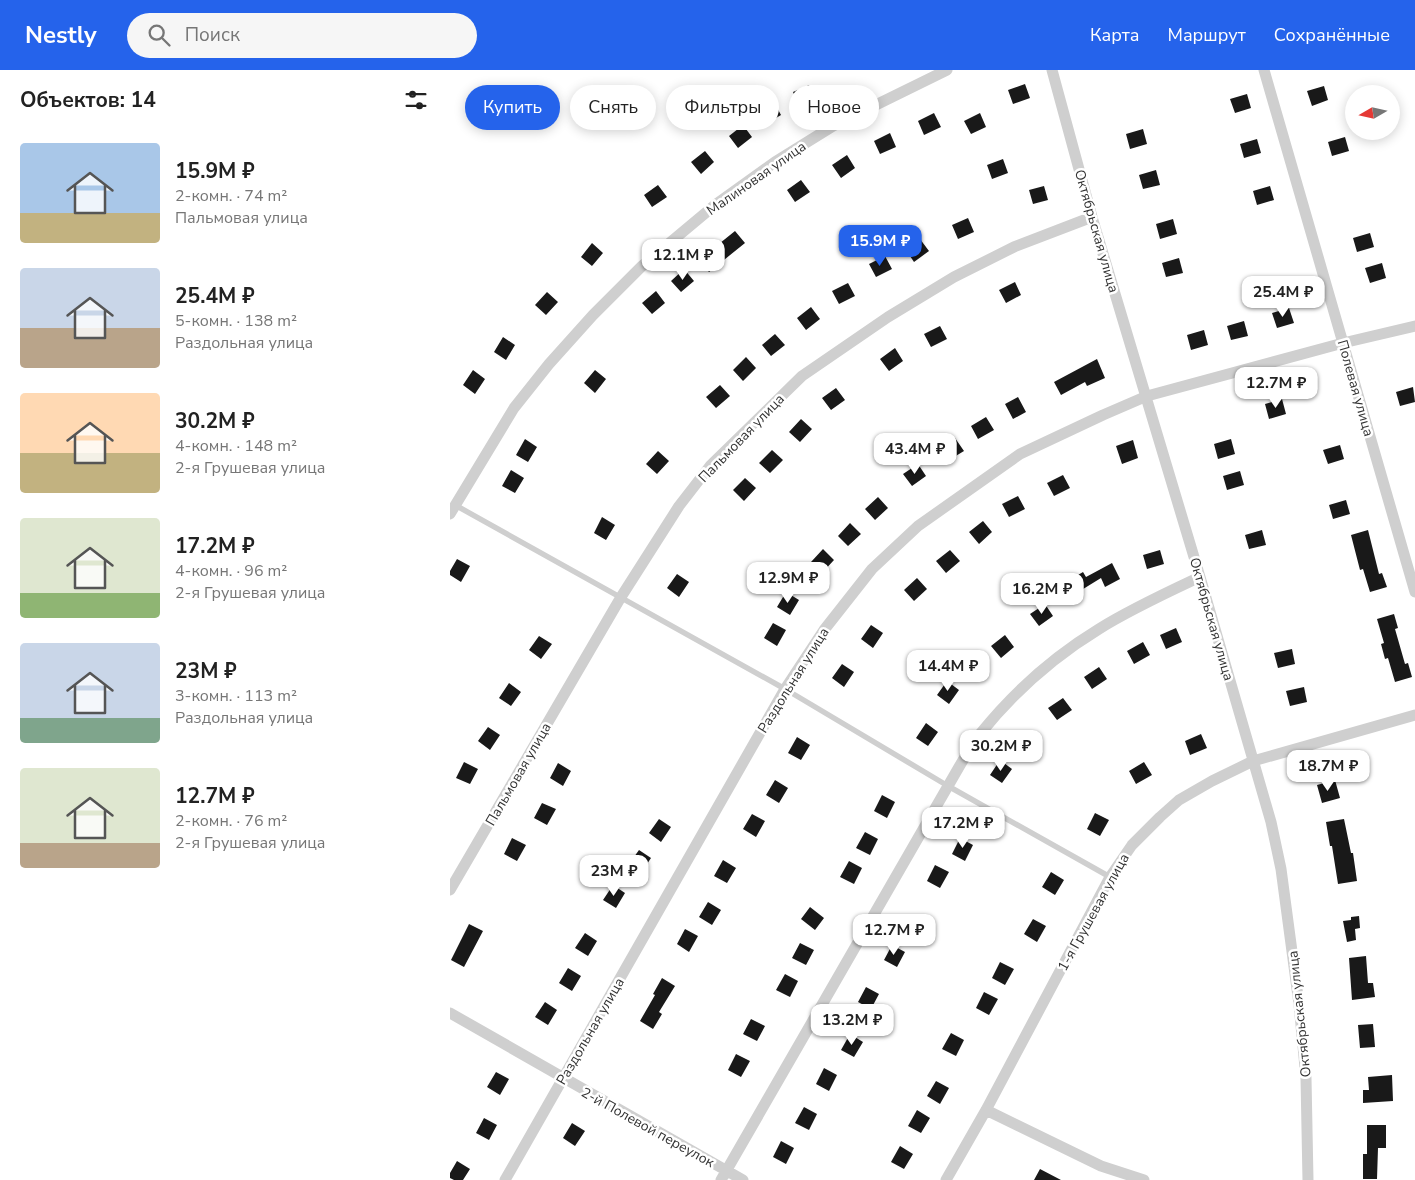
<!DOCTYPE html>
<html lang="ru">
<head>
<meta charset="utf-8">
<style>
	body { margin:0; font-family:"Nunito Sans",sans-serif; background:#f6f6f6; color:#222; height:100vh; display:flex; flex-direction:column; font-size:19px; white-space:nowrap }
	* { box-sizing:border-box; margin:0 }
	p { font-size:16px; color:#767676 }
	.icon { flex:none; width:28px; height:28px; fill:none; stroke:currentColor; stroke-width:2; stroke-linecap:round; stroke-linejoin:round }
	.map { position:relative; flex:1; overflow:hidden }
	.side { display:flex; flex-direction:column; background:#fff; width:450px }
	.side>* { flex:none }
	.guide { position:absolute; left:15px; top:15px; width:475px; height:45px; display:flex; gap:10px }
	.needle { width:32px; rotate:261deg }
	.fabs { position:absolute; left:895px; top:15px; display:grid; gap:10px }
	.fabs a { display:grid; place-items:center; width:55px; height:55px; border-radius:50%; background:#fff; box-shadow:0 2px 12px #0003; font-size:25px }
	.price { position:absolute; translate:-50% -42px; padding:0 11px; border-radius:10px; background:#fff; color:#222; font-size:16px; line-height:32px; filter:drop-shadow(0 1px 2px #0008) }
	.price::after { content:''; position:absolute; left:50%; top:30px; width:15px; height:11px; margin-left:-8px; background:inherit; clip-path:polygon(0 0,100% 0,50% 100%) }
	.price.current { background:#2563eb; color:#fff }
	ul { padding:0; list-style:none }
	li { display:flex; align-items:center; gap:15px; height:125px; padding:0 20px }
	li span { display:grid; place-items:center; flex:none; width:140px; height:100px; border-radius:5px; color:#555 }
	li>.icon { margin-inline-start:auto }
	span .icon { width:60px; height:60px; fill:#fffc; stroke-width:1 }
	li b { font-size:21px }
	h2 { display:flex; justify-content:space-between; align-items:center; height:60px; padding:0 20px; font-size:21px }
	.tag { padding:0 18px; border-radius:22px; background:#fff; box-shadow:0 2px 12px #0003; font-size:18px; line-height:45px }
	.tag.current { background:#2563eb; color:#fff }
	header { display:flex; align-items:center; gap:30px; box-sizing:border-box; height:70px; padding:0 25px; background:#2563eb; color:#fff }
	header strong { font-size:24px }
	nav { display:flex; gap:28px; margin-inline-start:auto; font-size:18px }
	.search { width:350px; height:45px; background:#f6f6f6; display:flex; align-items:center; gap:12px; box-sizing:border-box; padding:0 18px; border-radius:28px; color:#767676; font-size:19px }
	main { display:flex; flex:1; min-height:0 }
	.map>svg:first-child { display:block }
	.building { fill:#191919 }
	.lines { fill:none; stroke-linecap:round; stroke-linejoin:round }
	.lane { stroke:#cfcfcf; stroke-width:5.5 }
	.street { stroke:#cfcfcf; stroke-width:11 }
	.labels { text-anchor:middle; stroke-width:5; stroke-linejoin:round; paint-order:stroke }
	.street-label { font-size:14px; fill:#323232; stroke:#fff }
</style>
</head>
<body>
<header>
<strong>Nestly</strong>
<div class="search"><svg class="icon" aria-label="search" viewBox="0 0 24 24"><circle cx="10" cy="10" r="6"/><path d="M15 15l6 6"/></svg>Поиск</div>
<nav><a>Карта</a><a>Маршрут</a><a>Сохранённые</a></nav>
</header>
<main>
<section class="side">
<h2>Объектов: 14<svg class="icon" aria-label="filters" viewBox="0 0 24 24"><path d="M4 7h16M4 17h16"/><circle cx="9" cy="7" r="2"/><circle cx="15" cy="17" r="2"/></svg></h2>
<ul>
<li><span style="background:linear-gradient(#a9c7e8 70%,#c2b280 0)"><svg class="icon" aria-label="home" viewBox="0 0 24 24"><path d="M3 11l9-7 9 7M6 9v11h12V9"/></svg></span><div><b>15.9M ₽</b><p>2-комн. · 74 m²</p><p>Пальмовая улица</p></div></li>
<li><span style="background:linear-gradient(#c9d6e8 60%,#b9a48a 0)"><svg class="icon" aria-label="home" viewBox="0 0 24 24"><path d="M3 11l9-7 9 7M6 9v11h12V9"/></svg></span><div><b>25.4M ₽</b><p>5-комн. · 138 m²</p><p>Раздольная улица</p></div></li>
<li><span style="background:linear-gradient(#ffd9b3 60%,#c2b280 0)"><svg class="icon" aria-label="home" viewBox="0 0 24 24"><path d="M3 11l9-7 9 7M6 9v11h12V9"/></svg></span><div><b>30.2M ₽</b><p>4-комн. · 148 m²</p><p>2-я Грушевая улица</p></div></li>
<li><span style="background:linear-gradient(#dfe7d0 75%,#8fb573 0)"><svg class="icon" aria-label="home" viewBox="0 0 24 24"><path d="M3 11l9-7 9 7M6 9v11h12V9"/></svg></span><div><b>17.2M ₽</b><p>4-комн. · 96 m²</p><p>2-я Грушевая улица</p></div></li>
<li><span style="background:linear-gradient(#c9d6e8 75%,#7fa58c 0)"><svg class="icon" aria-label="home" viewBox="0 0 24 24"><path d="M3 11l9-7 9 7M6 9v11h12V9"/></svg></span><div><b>23M ₽</b><p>3-комн. · 113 m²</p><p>Раздольная улица</p></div></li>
<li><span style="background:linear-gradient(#dfe7d0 75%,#b9a48a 0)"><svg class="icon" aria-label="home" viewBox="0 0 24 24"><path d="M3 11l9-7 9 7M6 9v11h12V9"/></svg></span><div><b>12.7M ₽</b><p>2-комн. · 76 m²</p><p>2-я Грушевая улица</p></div></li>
</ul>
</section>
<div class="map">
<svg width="965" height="1110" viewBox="0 0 965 1110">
	<rect width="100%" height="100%" fill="#fff"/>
	<path class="building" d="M575,14L580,28L563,34L558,20Z
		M359,15L365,28L349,36L343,22Z
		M874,16L878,30L862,36L857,21Z
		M797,24L801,38L785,43L780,29Z
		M324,32L331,45L316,54L309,42Z
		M484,43L491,57L474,65L468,51Z
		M530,43L536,57L521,64L514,51Z
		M293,55L302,67L288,78L279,66Z
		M693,59L697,74L680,79L676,64Z
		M440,63L446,77L430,84L424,71Z
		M895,67L899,81L882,86L878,72Z
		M807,69L811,83L794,88L790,74Z
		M255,81L264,92L251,104L241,92Z
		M397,85L405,98L391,108L382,95Z
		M553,89L558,103L542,109L537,95Z
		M706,100L710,115L693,119L689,105Z
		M351,110L360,122L345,132L337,120Z
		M208,115L217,127L202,137L194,125Z
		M594,116L598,130L583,134L579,120Z
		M820,116L824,130L807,135L803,121Z
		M518,148L524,162L508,169L502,155Z
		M723,149L727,164L710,169L706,154Z
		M285,161L295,173L259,202L249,190Z
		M920,163L924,177L907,182L903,168Z
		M470,169L479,181L464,192L456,180Z
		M142,173L153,183L142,196L131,187Z
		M435,186L442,199L426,207L419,194Z
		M729,188L733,203L716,207L712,193Z
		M932,193L936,208L920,213L915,198Z
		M234,199L244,211L231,222L221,211Z
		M565,212L571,225L556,233L549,220Z
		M398,213L405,226L389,234L382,221Z
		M206,221L215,233L202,244L192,233Z
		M97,222L108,232L96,245L85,235Z
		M361,237L370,249L356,260L347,248Z
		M839,238L844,253L827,258L822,243Z
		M794,251L798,266L781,270L777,256Z
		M490,256L497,269L481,277L474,264Z
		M754,260L758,275L741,280L737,265Z
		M325,264L335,275L321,286L312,275Z
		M53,267L65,275L56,290L44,282Z
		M445,278L453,291L439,301L430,289Z
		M296,287L306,298L293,311L283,300Z
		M647,289L655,308L637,316L635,312L611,325L604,312Z
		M23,300L35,309L25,324L13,315Z
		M145,300L156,309L145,323L134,313Z
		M270,315L280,326L266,338L256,327Z
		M963,317L965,332L950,336L946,322Z
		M386,318L395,330L381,340L372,328Z
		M568,327L576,342L563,349L555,334Z
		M832,329L836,344L819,349L815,334Z
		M536,347L544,360L528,369L521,356Z
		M351,349L362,359L350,372L339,362Z
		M505,368L514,381L499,390L490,378Z
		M75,369L87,377L78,392L66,385Z
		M781,369L785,384L768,389L764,374Z
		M683,370L688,388L672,394L666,376Z
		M890,375L894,389L878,394L873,380Z
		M322,380L333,390L320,403L309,393Z
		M208,381L219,391L207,404L196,394Z
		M468,394L476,406L462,416L453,404Z
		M61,400L74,408L65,423L52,416Z
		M790,401L794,415L777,420L773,406Z
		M613,405L620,418L604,426L597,413Z
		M295,408L306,418L294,431L283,420Z
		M568,426L575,439L559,447L552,434Z
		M428,427L438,438L425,450L415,439Z
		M896,430L900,444L883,449L879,435Z
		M152,447L165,455L156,470L144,463Z
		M533,451L542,462L529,474L519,462Z
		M400,453L411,464L398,476L388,466Z
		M812,460L816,475L799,479L795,465Z
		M918,460L929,504L932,503L937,517L920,522L913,499L910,500L901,465Z
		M373,479L384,490L372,503L361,492Z
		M500,480L510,491L496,503L486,491Z
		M710,480L714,494L697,499L693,485Z
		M7,489L20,496L11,512L0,505V501Z
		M662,493L670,509L655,517L651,508L625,524L618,511L633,502L636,507Z
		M227,504L239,512L229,527L217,518Z
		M467,508L477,519L464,531L454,520Z
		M336,522L349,530L340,545L327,537Z
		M595,534L603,546L589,556L580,544Z
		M944,544L948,558L945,559L955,594L958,593L962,607L945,612L938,588L935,589L931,574L934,573L927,549Z
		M323,553L336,560L327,576L314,568Z
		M421,555L433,563L423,578L411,569Z
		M726,558L732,572L716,579L710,565Z
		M555,565L564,577L551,588L541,576Z
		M89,566L102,574L91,589L79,580Z
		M693,572L700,585L684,594L677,581Z
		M842,579L845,594L828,598L824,583Z
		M392,594L404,602L394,617L382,608Z
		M649,597L657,609L642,619L634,607Z
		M497,611L509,620L499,634L487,625Z
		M59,613L71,622L61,636L49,628Z
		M854,617L857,632L840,636L836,621Z
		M613,628L622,640L607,650L598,638Z
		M476,653L488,662L478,676L466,668Z
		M38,657L50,665L40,680L28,671Z
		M751,664L757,678L740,685L735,671Z
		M347,667L360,675L351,690L338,683Z
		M576,668L587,677L577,691L565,682Z
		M550,690L562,699L552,713L540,705Z
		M14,692L28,699L20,714L6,708Z
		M694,692L702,705L686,714L679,701Z
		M108,693L121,701L113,716L100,708Z
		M325,710L338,718L329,733L316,725Z
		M885,710L890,728L872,733L867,715Z
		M432,725L445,732L437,748L424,741Z
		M92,733L106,739L97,755L84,748Z
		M645,743L659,750L650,766L637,759Z
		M302,744L315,751L306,767L293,759Z
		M209,749L221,757L211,772L199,763Z
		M894,749L901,783H903L907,811L888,814L882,776H880L876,752Z
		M415,762L428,769L420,785L406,778Z
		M62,768L76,775L67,791L54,784Z
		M510,768L523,775L515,791L502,784Z
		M189,780L201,788L191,803L179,794Z
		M273,790L286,798L277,813L264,806Z
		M399,791L412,798L404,814L390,807Z
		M485,795L499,802L490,818L477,811Z
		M601,802L614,810L605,825L592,817Z
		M163,815L175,823L166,838L153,830Z
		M258,832L271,840L262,855L249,847Z
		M360,837L374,848L365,860L351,849Z
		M909,846L910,858L905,859L906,870L897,872L893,851L901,850V847Z
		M469,847L483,854L475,870L461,863Z
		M583,849L596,856L587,872L574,864Z
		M19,854L33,861L14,897L1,890Z
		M235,859L248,866L239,882L227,874Z
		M135,863L147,871L138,886L125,878Z
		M350,873L364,880L356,895L342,888Z
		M442,875L455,882L447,897L434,890Z
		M916,886L918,913H923L925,927L902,930L899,888Z
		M550,892L564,899L555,915L542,908Z
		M118,898L131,906L122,921L109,913Z
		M335,904L348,911L340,927L326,920Z
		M212,908L225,916L209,942L212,944L203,959L190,951L205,925L203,924Z
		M416,917L429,924L421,939L408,932Z
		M534,922L548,929L539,945L526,938Z
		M95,932L107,940L98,955L85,947Z
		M301,949L315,956L307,971L293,964Z
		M923,954L925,977L910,978L908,955Z
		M501,963L514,970L506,986L492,979Z
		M400,964L413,972L404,987L391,980Z
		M286,984L300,991L291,1007L278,1000Z
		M374,998L387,1005L379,1021L366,1014Z
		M46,1002L59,1009L50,1025L37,1017Z
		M942,1005L943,1031L913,1033V1020H919L918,1007Z
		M486,1011L499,1018L490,1034L477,1026Z
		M354,1037L367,1044L359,1060L345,1053Z
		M467,1040L480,1048L471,1063L458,1056Z
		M34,1048L47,1055L39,1070L26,1063Z
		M122,1053L135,1061L125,1076L113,1068Z
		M917,1055H936V1078H928L927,1109H913V1084H917Z
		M331,1071L344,1078L336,1094L323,1087Z
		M450,1076L463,1084L454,1099L441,1092Z
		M7,1091L20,1099L13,1110H4L0,1108V1103Z
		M590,1099L611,1110H584Z"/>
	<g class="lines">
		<path class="lane" d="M5,435L335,619L498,716L660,807"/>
		<path class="street" d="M602,0L642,147L750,507L821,752L831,799L849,934L856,1008L858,1110
			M814,0L965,522
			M0,444L64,338L99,294L143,245L192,196L265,135L325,92L383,56L497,0
			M0,820L171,527L229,436L260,396L352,306L438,247L504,207L564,177L642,147
			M0,943L293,1110
			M536,1040L651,1096L694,1110
			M55,1110L335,619L374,560L422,499L468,456L570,384L653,345L697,326L893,273L965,256
			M271,1110L498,716C508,699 518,680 530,664C563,623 603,587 649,559C681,539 716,523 750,507
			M496,1110L536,1040L660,807L682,775L710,747L729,730L762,711L803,691L965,645"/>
	</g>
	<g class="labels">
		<g class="street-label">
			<text transform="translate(306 108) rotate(-35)" y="5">Малиновая улица</text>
			<text transform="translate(647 161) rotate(74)" y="5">Октябрьская улица</text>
			<text transform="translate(906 318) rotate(74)" y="5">Полевая улица</text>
			<text transform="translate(291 368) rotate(-46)" y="5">Пальмовая улица</text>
			<text transform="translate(762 549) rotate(74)" y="5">Октябрьская улица</text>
			<text transform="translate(343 610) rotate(-58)" y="5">Раздольная улица</text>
			<text transform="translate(68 704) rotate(-60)" y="5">Пальмовая улица</text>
			<text transform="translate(643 842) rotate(-61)" y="5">1-я Грушевая улица</text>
			<text transform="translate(849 944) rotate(-96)" y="5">Октябрьская улица</text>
			<text transform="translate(140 961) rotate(-60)" y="5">Раздольная улица</text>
			<text transform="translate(198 1057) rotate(29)" y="5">2-й Полевой переулок</text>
		</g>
	</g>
</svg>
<div class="fabs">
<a><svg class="needle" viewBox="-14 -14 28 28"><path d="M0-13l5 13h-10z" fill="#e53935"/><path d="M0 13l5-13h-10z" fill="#767676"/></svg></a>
</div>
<b class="price current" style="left:430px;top:197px">15.9M ₽</b>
<b class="price" style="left:233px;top:211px">12.1M ₽</b>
<b class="price" style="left:833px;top:248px">25.4M ₽</b>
<b class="price" style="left:826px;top:339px">12.7M ₽</b>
<b class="price" style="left:465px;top:405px">43.4M ₽</b>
<b class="price" style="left:338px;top:534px">12.9M ₽</b>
<b class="price" style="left:592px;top:545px">16.2M ₽</b>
<b class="price" style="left:498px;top:622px">14.4M ₽</b>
<b class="price" style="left:551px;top:702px">30.2M ₽</b>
<b class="price" style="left:878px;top:722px">18.7M ₽</b>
<b class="price" style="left:513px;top:779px">17.2M ₽</b>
<b class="price" style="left:164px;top:827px">23M ₽</b>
<b class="price" style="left:444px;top:886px">12.7M ₽</b>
<b class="price" style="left:402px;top:976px">13.2M ₽</b>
<div class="guide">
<a class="tag current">Купить</a>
<a class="tag">Снять</a>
<a class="tag">Фильтры</a>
<a class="tag">Новое</a>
</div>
</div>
</main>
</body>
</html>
